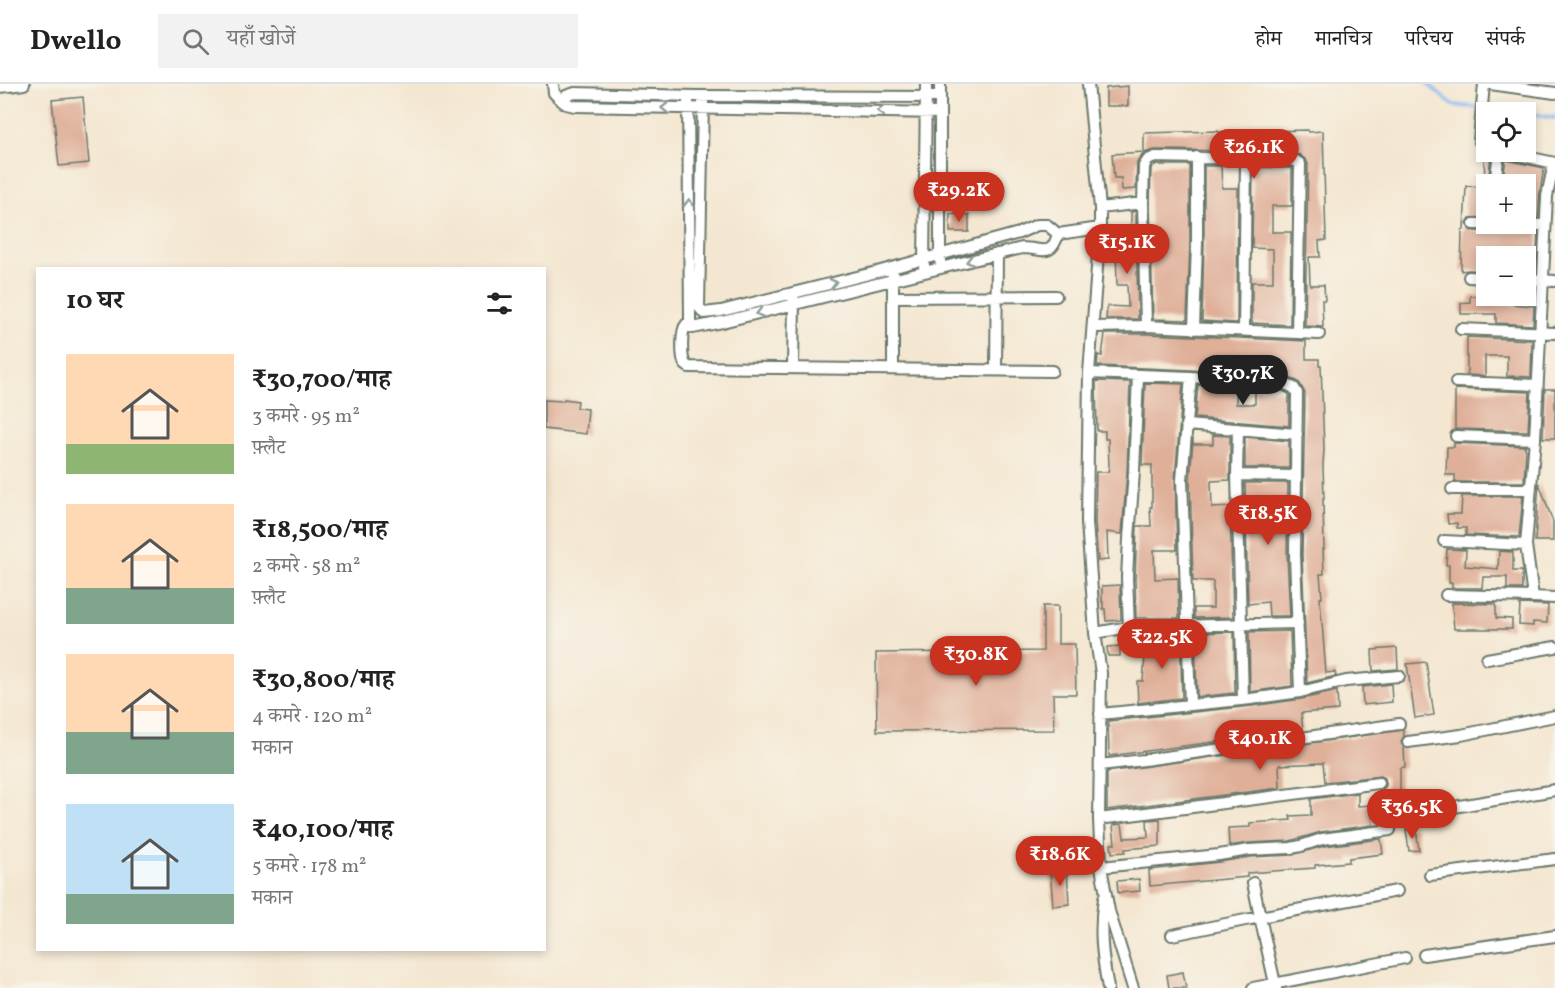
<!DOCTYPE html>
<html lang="hi">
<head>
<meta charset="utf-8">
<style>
	body { margin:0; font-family:Vollkorn,"Noto Serif Devanagari",serif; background:#f2f2f2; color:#222; height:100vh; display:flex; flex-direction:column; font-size:22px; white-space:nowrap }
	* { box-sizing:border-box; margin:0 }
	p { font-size:20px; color:#767676 }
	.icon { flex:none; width:33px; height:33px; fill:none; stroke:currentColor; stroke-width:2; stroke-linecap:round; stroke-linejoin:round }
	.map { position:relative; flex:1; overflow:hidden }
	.panel { position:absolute; left:36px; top:183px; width:510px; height:684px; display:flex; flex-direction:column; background:#fff; border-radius:0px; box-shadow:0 3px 9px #0003 }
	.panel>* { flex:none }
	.fabs { position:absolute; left:1476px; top:18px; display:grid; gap:12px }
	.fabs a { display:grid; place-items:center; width:60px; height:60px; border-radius:0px; background:#fff; box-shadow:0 3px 9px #0003; font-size:30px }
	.price { position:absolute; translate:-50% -51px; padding:0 14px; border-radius:21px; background:#c8321e; color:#fff; font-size:20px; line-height:39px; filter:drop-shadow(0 2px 3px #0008) }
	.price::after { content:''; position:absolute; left:50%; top:36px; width:18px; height:14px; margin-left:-9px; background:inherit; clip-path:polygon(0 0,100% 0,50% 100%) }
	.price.current { background:#222; color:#fff }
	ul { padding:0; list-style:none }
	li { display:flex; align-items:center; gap:18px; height:150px; padding:0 30px }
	li span { display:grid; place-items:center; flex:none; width:168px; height:120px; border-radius:0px; color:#555 }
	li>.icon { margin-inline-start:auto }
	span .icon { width:72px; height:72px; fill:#fffc; stroke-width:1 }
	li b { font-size:26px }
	h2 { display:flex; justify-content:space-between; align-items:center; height:72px; padding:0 30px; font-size:26px }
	header { display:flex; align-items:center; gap:36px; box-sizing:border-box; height:84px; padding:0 30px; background:#fff; border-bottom:2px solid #e0e0e0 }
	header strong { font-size:28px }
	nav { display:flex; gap:33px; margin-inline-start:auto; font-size:21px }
	.search { width:420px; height:54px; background:#f2f2f2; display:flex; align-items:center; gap:15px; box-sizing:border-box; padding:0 21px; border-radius:0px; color:#767676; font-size:22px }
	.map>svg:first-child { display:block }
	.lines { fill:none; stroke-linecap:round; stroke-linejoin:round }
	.stream { stroke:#83b6f0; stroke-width:4 }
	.building { fill:#dfaf98 }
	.street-casing { stroke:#6a786b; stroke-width:14 }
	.street { stroke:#fff; stroke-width:10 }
	.oneway { stroke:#8f9e9a }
</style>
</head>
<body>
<header>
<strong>Dwello</strong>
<div class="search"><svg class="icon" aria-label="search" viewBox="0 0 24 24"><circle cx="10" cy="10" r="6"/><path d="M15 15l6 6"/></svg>यहाँ खोजें</div>
<nav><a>होम</a><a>मानचित्र</a><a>परिचय</a><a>संपर्क</a></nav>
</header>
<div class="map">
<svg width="1555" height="904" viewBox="0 0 1555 904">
	<rect width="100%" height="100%" fill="#f7f3e8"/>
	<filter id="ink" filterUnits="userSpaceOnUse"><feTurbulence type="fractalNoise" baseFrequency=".0167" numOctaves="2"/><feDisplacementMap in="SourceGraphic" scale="12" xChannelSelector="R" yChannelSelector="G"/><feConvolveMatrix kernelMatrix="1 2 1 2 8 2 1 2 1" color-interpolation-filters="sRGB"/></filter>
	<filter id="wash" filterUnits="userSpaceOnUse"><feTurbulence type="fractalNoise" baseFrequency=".008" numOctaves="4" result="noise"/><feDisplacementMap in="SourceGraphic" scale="24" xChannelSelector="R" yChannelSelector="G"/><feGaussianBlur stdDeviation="1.35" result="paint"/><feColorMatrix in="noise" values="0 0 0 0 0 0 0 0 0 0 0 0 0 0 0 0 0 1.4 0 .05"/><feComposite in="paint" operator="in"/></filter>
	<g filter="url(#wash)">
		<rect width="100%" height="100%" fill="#f4e7d1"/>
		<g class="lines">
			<path class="stream" d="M1428,0L1453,21L1521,28
				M1526,29L1555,34"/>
		</g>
		<g id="blocks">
			<path class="building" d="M1128,2V22H1106V4Z
				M83,13L89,79L59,82L52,16Z
				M1308,46V48L1323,47L1326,156L1319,157L1320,173H1309L1310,201H1324L1325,216H1322L1323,243L1305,242L1308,80L1306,76L1300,71L1289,69L1247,67L1155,66L1144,69L1137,78L1136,105L1122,106L1121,94H1114L1112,70L1144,68V49L1218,47V48H1234V51L1268,50V47Z
				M1484,70H1491L1488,100H1485Z
				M1506,76L1544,84L1540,107L1538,133H1526V100H1502Z
				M1156,81H1190V160L1187,236L1153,235L1150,119L1151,84Z
				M1204,82H1221L1222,104H1238L1237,239L1202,237L1204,160Z
				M1253,83L1292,84V122H1272V148H1291L1290,241L1252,239V198H1273V165L1252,164Z
				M1466,102L1486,103V133L1470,134L1467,139L1470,146L1474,147L1538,148L1536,188H1526V172H1486V187L1469,186L1461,187L1462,146H1464Z
				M1136,127L1138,235H1106L1107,222L1128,223L1127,201H1117L1116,162L1126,161L1127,143H1131V128Z
				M950,130L969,131V148H950Z
				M1470,212H1512V220L1534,222L1533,241L1496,239V230H1461V219L1470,218Z
				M1105,250H1146L1306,257V275H1319V281H1321L1324,365L1323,381L1324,415H1323L1324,465H1323L1324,490H1320L1322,514H1320L1326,589L1335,588L1336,592L1307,599L1302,471L1305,309L1300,300L1297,297L1286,293L1191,286L1097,282L1098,271L1102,272Z
				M1467,253L1532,256L1531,293L1507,292V272H1485V292L1467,291Z
				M1096,297L1130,298L1127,388L1122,450L1107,448L1108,476L1098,477L1095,438L1096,388H1108L1109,383L1108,355H1105V347H1097Z
				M1145,299L1183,300L1175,395L1177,466H1154L1155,495L1178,494L1179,534H1136L1135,494L1137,442H1151L1150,423H1152V381H1142Z
				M1198,301L1236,304V320H1255V305L1283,307L1289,310V342L1195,334Z
				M1455,305L1530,308L1528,347L1455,345Z
				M1545,305H1555V354H1543Z
				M564,315L578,317L577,324L588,325L586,350L544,345V316L563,317Z
				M1213,351L1230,352V396L1211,397L1212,424L1230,423L1233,533L1194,534V524H1213V497H1193L1190,396L1193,354V360H1213Z
				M1245,353L1289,357V384H1245Z
				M1454,359L1525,362L1526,367L1524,398H1455V391H1446L1447,363H1454Z
				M1245,399H1288L1287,471L1290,532H1269L1268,518L1248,520Z
				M1539,399L1553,438V457H1535Z
				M1462,412H1523L1519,453L1466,451V444H1457V439L1448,440L1447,430H1461Z
				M1447,465L1466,466L1465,482L1498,485L1499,467L1513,468V487H1522V505H1507V493H1483L1482,504H1452V499H1449V481H1446Z
				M1120,501L1121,536L1106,537L1105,525H1103V518H1102V502Z
				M1452,519L1496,520V534L1512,535V545H1454Z
				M1520,520L1548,521L1547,539L1533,538V542L1519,541Z
				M1043,522H1058V560H1075L1076,610H1053L1054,646L877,647L876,569L1043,567Z
				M1290,547L1292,602L1250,608L1249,548Z
				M1234,548L1235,609L1197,613L1195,549Z
				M1180,549L1182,614L1138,619L1137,597H1143L1145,571L1150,572V550Z
				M1120,562V572H1108L1107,563Z
				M1397,564L1398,585L1373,587L1372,566Z
				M1426,578L1434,631L1415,634L1407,580Z
				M1391,600L1392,618L1363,621L1362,603Z
				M1337,607L1338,626L1301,629L1303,646L1109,672L1108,637L1252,622L1302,615Z
				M1403,646L1404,652L1401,658L1404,664L1405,683L1400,684V719H1382V706L1386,702V699L1385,694L1381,692L1325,698L1323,679L1279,681L1280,704L1107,726V688Z
				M1358,709V722L1371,721L1373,741L1321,748L1290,757L1249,759L1229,762L1228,744L1250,743V739L1291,736L1290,732L1311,731V715Z
				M1160,735V762L1125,765V768L1112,769L1111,760H1115L1113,741L1122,740L1124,754L1148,753L1147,736Z
				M1416,744L1419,766L1409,767L1406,745Z
				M1381,755L1383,770L1349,774V778L1315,781V784L1247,789V793L1150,802L1149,786L1220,778L1250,773L1292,771L1324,762Z
				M1067,784L1069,820L1053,822L1050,785Z
				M1139,795L1140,807L1118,809L1117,797Z
				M1183,888L1186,904H1169L1167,891Z"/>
		</g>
	</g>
	<g filter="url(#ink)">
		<use href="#blocks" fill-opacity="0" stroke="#6a786b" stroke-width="1.5"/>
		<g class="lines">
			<g class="street-casing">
				<path id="street" d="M553,0L554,9L562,17
					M940,0V177
					M1088,0L1100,124V144L1089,289L1087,438L1095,549L1101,589L1099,735L1101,783L1109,827L1133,904
					M1484,0L1479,56L1482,61L1486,63
					M1490,0L1555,9
					M0,3L24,0
					M688,18L690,232V242L693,244L722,238L1022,164C1042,164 1051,175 1058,150
					M703,18L699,223L704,229L721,227L877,188L1019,149L1037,141H1047L1058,150
					M939,29L575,22L566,20L562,17L566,12L575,9L695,12L940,13
					M1504,68L1555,79
					M1495,100L1499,68
					M1143,119L1146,242
					M1474,140L1545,141
					M1058,150L1100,144
					M924,182L926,0
					M893,189V285
					M1469,193L1486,194
					M1526,195L1555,197
					M894,213L1056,212
					M690,238C689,239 687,239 686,241C681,246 681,274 685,280C686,281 687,282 689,283L1052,287
					M1093,243L1146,242L1297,249L1300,80L1296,77L1289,76L1155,73L1148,76L1144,82L1143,119L1100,124
					M1194,245L1197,160V73
					M1461,245L1555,249
					M1244,247L1246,74
					M1297,249L1319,250
					M793,284L794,216
					M996,286L997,170
					M1089,289L1191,293L1285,300L1294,304L1297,309L1295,471L1300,608L1251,615L1100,630
					M1456,298L1537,301
					M1186,341L1297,350
					M1238,345L1237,391L1243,615
					M1456,352L1535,355
					M1237,391L1296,392
					M1452,405H1530
					M1444,457L1526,461
					M1446,511L1533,513L1526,461L1535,355L1547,112L1554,79
					M1533,513L1555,514
					M1129,543L1127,494L1129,455L1134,388L1138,291
					M1095,549L1129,543L1298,539
					M1487,575L1555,563
					M1300,608L1346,597L1399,592
					M1190,621L1182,396L1191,293
					M1408,658L1461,651L1555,632
					M1100,681L1144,676L1399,640
					M1412,730L1555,706
					M1099,735L1379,699
					M1101,783L1219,771L1249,766L1291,764L1301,762L1322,755L1390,746
					M1430,791L1555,775
					M1253,799L1260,833L1397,807
					M1104,814C1099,847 1102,871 1108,904
					M1172,851L1260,833L1276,904
					M1424,871L1555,852
					M1253,904L1405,874"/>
			</g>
			<use href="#street" class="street"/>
		</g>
		<defs><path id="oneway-chevron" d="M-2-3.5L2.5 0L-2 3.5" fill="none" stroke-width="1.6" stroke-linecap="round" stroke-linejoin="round" transform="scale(1.5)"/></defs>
		<g class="oneway">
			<use href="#oneway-chevron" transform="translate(665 24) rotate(-179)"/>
			<use href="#oneway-chevron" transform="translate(881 27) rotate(-179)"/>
			<use href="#oneway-chevron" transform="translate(689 119) rotate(-91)"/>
			<use href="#oneway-chevron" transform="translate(970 177) rotate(166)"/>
			<use href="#oneway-chevron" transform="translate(833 199) rotate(-14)"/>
			<use href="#oneway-chevron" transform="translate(760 229) rotate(166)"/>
		</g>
	</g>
</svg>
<div class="fabs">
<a><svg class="icon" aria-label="locate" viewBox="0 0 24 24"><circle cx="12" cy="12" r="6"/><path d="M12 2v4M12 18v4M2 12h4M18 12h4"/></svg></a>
<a>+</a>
<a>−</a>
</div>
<b class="price" style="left:1254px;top:96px">₹26.1K</b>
<b class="price" style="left:959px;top:139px">₹29.2K</b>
<b class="price" style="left:1127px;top:191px">₹15.1K</b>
<b class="price current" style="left:1243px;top:322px">₹30.7K</b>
<b class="price" style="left:1268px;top:462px">₹18.5K</b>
<b class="price" style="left:1162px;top:586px">₹22.5K</b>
<b class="price" style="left:976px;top:603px">₹30.8K</b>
<b class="price" style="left:1260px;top:687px">₹40.1K</b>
<b class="price" style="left:1412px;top:756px">₹36.5K</b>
<b class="price" style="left:1060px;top:803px">₹18.6K</b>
<section class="panel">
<h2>10 घर<svg class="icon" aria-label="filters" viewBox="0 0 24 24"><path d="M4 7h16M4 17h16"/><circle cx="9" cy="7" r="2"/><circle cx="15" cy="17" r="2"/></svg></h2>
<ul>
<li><span style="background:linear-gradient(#ffd9b3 75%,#8fb573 0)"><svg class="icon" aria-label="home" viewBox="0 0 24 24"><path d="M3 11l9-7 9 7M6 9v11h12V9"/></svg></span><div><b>₹30,700/माह</b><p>3 कमरे · 95 m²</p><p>फ़्लैट</p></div></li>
<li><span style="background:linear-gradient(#ffd9b3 70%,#7fa58c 0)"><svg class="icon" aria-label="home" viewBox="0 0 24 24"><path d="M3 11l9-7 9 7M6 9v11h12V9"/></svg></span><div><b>₹18,500/माह</b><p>2 कमरे · 58 m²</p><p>फ़्लैट</p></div></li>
<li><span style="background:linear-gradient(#ffd9b3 65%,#7fa58c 0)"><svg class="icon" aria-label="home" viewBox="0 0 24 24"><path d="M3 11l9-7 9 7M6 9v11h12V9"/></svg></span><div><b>₹30,800/माह</b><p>4 कमरे · 120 m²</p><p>मकान</p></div></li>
<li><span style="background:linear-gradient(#bfe0f5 75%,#7fa58c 0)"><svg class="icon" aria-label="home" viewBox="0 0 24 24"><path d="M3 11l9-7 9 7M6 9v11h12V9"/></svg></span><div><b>₹40,100/माह</b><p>5 कमरे · 178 m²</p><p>मकान</p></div></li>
</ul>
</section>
</div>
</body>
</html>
